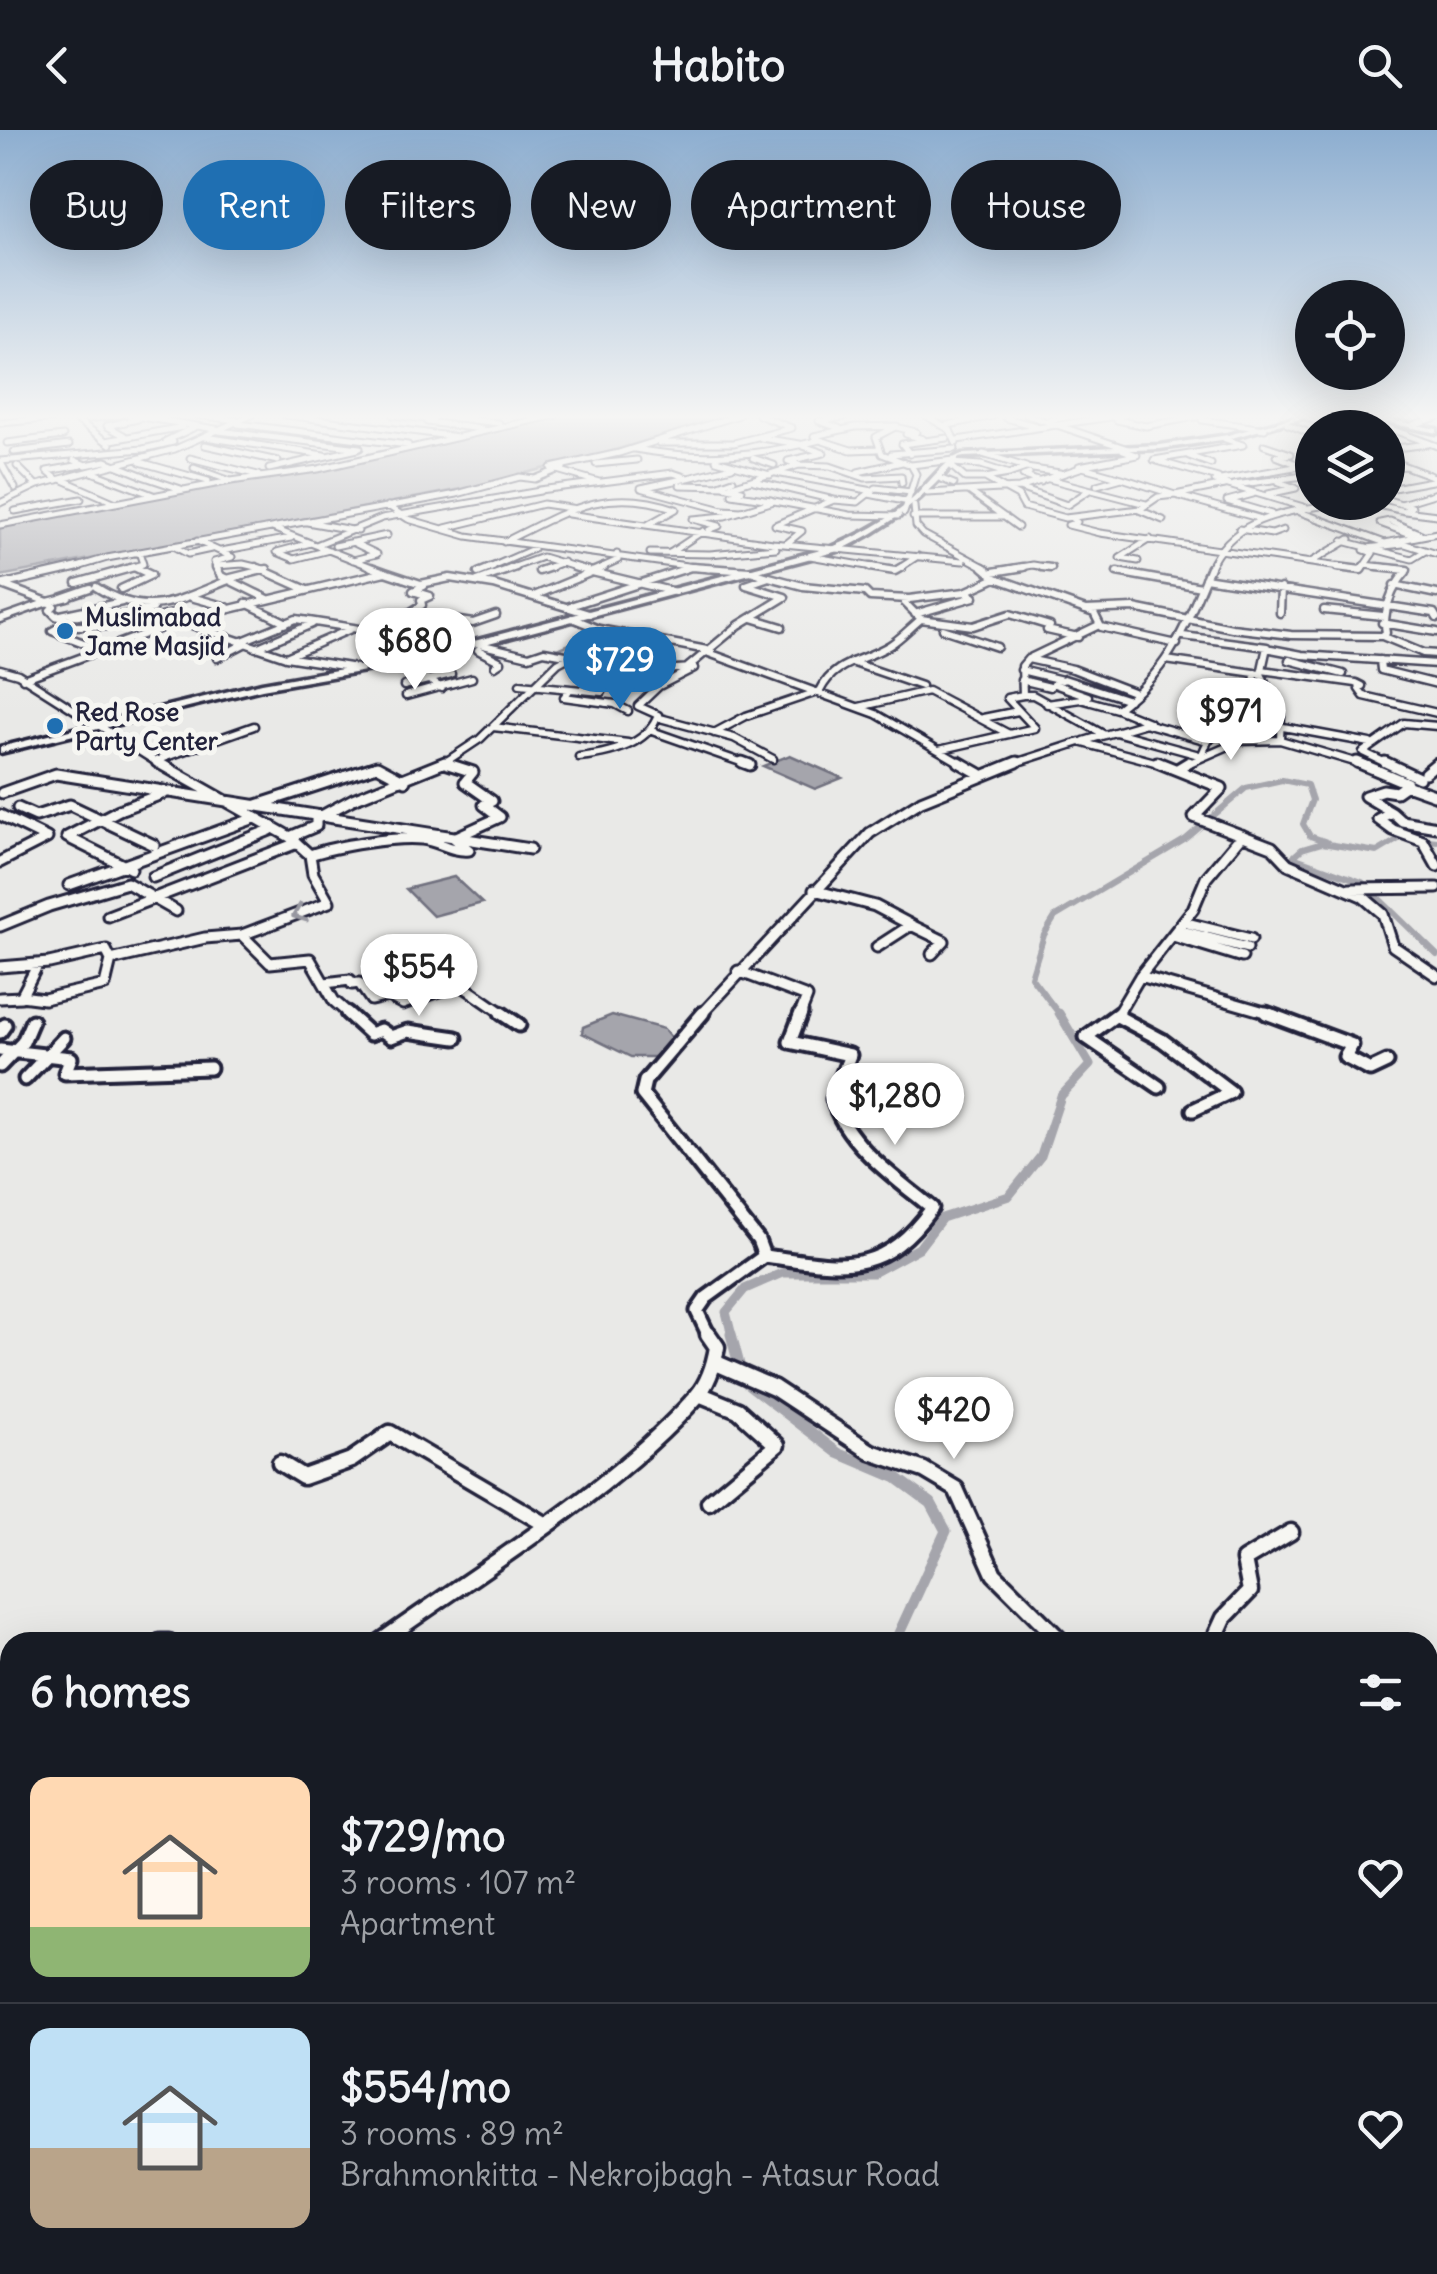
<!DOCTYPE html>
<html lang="en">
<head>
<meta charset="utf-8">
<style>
	body { margin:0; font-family:Delius,sans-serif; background:#20242c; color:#f1f3f6; height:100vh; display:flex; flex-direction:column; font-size:38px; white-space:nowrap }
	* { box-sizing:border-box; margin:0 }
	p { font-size:32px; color:#9ea1a6 }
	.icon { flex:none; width:55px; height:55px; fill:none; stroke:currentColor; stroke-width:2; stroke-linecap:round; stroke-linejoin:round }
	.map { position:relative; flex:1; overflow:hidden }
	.drawer { position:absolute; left:0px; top:1502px; width:1438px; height:642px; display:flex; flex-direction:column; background:#171b24; border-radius:30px 30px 0 0; box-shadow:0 10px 40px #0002 }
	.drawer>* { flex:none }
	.guide { position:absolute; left:30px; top:30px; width:1378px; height:90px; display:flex; gap:20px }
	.fabs { position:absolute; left:1295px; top:150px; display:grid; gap:20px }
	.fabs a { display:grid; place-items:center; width:110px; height:110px; border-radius:50%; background:#171b24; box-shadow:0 10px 40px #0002; font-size:50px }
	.price { position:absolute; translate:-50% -85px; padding:0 22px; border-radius:35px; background:#fff; color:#222; font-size:32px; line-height:65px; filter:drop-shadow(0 2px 5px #0008) }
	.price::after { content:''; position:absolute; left:50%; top:60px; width:30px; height:22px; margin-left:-15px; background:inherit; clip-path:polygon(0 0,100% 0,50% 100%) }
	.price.on { background:#1f6fb2; color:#fff }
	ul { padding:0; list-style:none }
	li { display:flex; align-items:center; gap:30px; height:250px; padding:0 30px }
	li+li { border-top:2px solid #363941 }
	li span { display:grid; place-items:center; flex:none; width:280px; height:200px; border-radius:20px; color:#555 }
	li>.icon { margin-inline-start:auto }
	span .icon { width:120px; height:120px; fill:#fffc; stroke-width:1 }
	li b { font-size:42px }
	h2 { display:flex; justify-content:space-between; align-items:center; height:120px; padding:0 30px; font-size:42px }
	.pill { padding:0 35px; border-radius:45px; background:#171b24; box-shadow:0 10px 40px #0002; font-size:35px; line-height:90px }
	.pill.on { background:#1f6fb2; color:#fff }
	header { display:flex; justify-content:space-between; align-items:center; height:130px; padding:0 30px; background:#171b24; font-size:45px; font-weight:700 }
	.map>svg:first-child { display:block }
	.green { fill:#ccccce; stroke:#777784; stroke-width:2.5 }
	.water { fill:#a5a5ac; stroke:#71717f; stroke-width:2.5 }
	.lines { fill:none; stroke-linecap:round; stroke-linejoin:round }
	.canal-far3 { stroke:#a5a5ac; stroke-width:6 }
	.canal-far2 { stroke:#a5a5ac; stroke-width:9 }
	.canal-far1 { stroke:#a5a5ac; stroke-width:11 }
	.canal { stroke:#a5a5ac; stroke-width:14 }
	.minor-far5-casing { stroke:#22223b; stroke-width:9 }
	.minor-far4-casing { stroke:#22223b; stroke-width:11 }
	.minor-far3-casing { stroke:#22223b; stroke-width:15 }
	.minor-far2-casing { stroke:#22223b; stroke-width:19 }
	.minor-far1-casing { stroke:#22223b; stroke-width:21 }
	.minor-casing { stroke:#22223b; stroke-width:25 }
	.major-casing { stroke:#22223b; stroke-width:7 }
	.highway-casing { stroke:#22223b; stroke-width:7 }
	.minor-far5 { stroke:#f6f6f2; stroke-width:5 }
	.minor-far4 { stroke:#f6f6f2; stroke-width:6 }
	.minor-far3 { stroke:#f6f6f2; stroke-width:9 }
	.minor-far2 { stroke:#f6f6f2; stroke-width:11 }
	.minor-far1 { stroke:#f6f6f2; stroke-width:14 }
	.minor { stroke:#f6f6f2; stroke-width:18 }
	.major { fill:#f6f6f2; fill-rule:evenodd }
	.highway { fill:#f6f6f2; fill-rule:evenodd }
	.oneway { stroke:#9797a0 }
	.poi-dot { fill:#1f6fb2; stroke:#f6f6f2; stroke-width:4 }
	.labels { text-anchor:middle; stroke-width:10; stroke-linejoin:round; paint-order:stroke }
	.far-poi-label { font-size:25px; font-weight:bold; fill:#22223b; stroke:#f6f6f2; text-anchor:start }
</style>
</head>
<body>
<header><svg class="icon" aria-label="back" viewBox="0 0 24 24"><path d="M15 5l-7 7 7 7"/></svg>Habito<svg class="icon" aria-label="search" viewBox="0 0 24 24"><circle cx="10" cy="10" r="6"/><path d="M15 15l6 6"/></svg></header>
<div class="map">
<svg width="1437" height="2144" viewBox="0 0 1437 2144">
	<rect width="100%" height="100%" fill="#e9e9e7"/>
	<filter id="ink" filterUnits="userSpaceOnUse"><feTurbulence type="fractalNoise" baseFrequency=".01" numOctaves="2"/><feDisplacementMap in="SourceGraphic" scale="20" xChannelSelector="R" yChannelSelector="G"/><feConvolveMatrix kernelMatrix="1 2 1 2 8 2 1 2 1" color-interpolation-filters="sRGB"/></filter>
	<g filter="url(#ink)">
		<path class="green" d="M602,500L648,508C620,523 589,540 560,518Z"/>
		<path class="water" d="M567,285H729L595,326L461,359L0,446V397L443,314Z
			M790,625L842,648L815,659L763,636Z
			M454,747L482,773L433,786L406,759Z
			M612,885L664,899L673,910L657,927H631L582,903L583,897Z"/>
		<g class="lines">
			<path class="canal-far3" d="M1437,711L1402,707L1377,722L1322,713L1302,719L1293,727L1362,752L1437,825
				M1060,885L1031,847L1044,805L1055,787L1186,709L1246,658L1282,650L1307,655L1312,670L1303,694L1310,706L1327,712"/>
			<path class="canal-far2" d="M732,1206L726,1182L745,1159L782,1143H873L919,1118L942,1088L1009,1066L1041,1026L1061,966L1090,935L1059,883"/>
			<path class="canal-far1" d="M731,1204L743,1250L838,1323L897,1348L931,1373L946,1401L895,1512"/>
			<path class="canal" d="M527,2144L541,2135"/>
			<g class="minor-far5-casing">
				<path id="minor-far5" d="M129,285L222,300
					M196,285L236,290
					M285,285L458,307
					M393,285L433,290
					M430,285L499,293
					M925,285L950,300L956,313
					M1027,285L1128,319
					M1350,285L1387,298
					M73,287L110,314
					M1006,288L1036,296
					M1308,288L1334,298
					M87,289L120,285
					M1050,290L1078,285
					M1117,290L1146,296L1206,285
					M1202,290L1265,299
					M427,292L481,299
					M0,293L91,285
					M238,294L408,315
					M1287,294L1312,304
					M1413,295L1437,287
					M943,296L993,286
					M896,297L916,302L906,304L923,309
					M839,298L819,291L844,287
					M1388,298L1437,316
					M219,301L360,318
					M127,307L107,296L138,289
					M205,307L324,325
					M761,308L800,314
					M820,310L851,320L877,319
					M957,310L1124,285
					M106,311L183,297
					M1312,312V314
					M7,313L63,306
					M659,313H734L792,298L759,285
					M205,315L278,331
					M1264,315L1291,324L1276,326L1294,333
					M635,319C699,331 758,326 820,310L814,306L855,297L897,296L876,307L882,324L911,335L916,344L904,383
					M1388,319L1428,314
					M14,322L69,315
					M891,324L955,319
					M910,324L902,314L947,308
					M983,324L1026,337
					M1189,326L1211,334
					M190,328L258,345
					M753,328L774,335
					M74,330L86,335L106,331L144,346
					M716,330L770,345
					M1154,330L1243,315L1225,309
					M1157,331L1218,348
					M140,332L208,351
					M952,333L981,335L1009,344L985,348L1018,366L1024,377L1065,388L1140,379
					M596,334L637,330
					M799,335L830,336L865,348L901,346L902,353
					M911,335L954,330
					M950,335L965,348H985
					M17,336L36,355
					M1405,336L1437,348
					M194,338L231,351
					M563,338L557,340L599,352
					M1388,338L1405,336L1389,330
					M269,339L358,319
					M92,342L153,365
					M858,342L902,332
					M776,343L873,361
					M1009,344L1026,338L1060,343
					M1029,344L1023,346L1041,352
					M142,346L181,359
					M688,348L732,337
					M939,348L954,354
					M1122,348L1175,365L1158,367L1139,380L1163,390
					M61,349L116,373
					M1049,349L1146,374
					M58,350L47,341L82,335
					M733,350L719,355L742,360L732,364L771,370
					M754,351L834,370L775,395L802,401L786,414
					M680,355L725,356
					M1097,355L1122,348L1079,336L1137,325L1123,320
					M1234,355L1312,345
					M729,357L799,335L788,331L824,323L803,316
					M15,358L0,331L143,319L173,312L166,311L197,296
					M1019,358L1067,375L1088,361
					M1388,359L1437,350
					M539,360L673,343L688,348L641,358L723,380L742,381
					M970,362L1018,397
					M927,363L1019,358L1083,337
					M869,364L909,372
					M1253,364L1227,371L1271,384
					M1268,364L1296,358L1279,352
					M1175,365L1258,388
					M1175,365L1225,355
					M834,370L858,372L876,358L911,362
					M1388,370L1401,374L1437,363
					M1364,372L1405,381
					M0,373L38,355L175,319L252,285
					M1405,375L1412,377L1405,381L1437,385
					M388,376L408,389L467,406L709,439
					M914,376L916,396L923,404L988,439
					M1310,379L1215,351L1312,334
					M15,381L81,369
					M1300,382L1385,413L1437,403
					M568,384L773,413L963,431
					M913,387H1005
					M1071,388L1077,392L1068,395L1100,403L1354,439
					M307,392L358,401
					M0,395L231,351L318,339L556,285
					M272,398L377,439
					M445,398L543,374L577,379
					M1239,399L1272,404L1283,400
					M709,400L719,396L693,389L725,386L774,371L850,385L899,386
					M1415,406L1380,393L1390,391L1421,404
					M197,411L232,427L214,432L216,436L243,434L264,439
					M1343,411L1412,429L1425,421
					M352,412L377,424L353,430
					M504,412C566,381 606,355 676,379L649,394
					M1399,412L1437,424
					M311,413L277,422L294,429L329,420
					M316,415L382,388L540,361
					M173,416L188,424L211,419
					M335,416L387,405
					M221,421L291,408
					M650,423L710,424L776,418
					M670,423L703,401
					M810,426L884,439
					M1138,431L1120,428L1150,409
					M1311,432L1350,409
					M1364,435L1399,439
					M134,437L138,439
					M71,439L107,428L457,364L520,347L535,349L557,340L551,338L619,323L739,285
					M125,439L143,434L139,422
					M487,439L533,419
					M509,439L542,427L582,439
					M544,439L563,432
					M598,439L618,430L617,424
					M685,439L691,437
					M898,439L918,426
					M1010,439L1033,435L1051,438
					M1209,439C1235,383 1289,383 1342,372
					M1362,439L1373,423L1364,420L1367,418L1403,414"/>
			</g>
			<g class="minor-far4-casing">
				<path id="minor-far4" d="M216,437L221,446L268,469
					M256,437L305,459
					M870,437L895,441L902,437
					M1042,437L1051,438
					M1337,437L1361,440L1363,437
					M1377,437L1407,440
					M539,441L551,437
					M385,442L421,454L450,448L494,455L589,484
					M592,442L604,437
					M592,442L675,462
					M993,442L1024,437
					M1117,442L1201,457
					M1406,442C1392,457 1382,482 1386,503L1382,506L1423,523L1437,524
					M478,443L493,437
					M769,447L803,456L865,462L870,467L909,469
					M996,448L1094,483L1101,497L1177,514
					M1205,448L1434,483L1437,488
					M227,449L267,439
					M477,451L516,437
					M77,453L134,437
					M0,455L79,437
					M2,455L48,472
					M1394,455L1437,464
					M96,457C149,491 177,470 229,450
					M121,459L151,445L134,437
					M534,466L592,442L574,437
					M191,467L227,477
					M61,468L90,458
					M246,473L287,493
					M567,477L691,437
					M1085,480L1134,478L1232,498L1291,505L1382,506
					M1324,480L1383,486
					M1280,483L1281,458
					M411,484L473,493L496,485
					M915,484L974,467L966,462
					M72,485L115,487L153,479
					M56,486L50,480L54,476L48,472L68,467
					M572,488L599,499L712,521
					M752,488L782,497
					M0,489L48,472
					M921,489L973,496L1010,484L1050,496L1047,500L1078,507
					M1382,493L1437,502
					M62,495L67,491L56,486L122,472
					M1099,495L1028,529L1073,539L1133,562
					M943,499L997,517
					M376,504L422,475L421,470L430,466L413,461L424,456
					M1183,506L1267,517L1261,544
					M479,514L529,526L544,521L571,526
					M256,518L312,494
					M1266,518L1302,525L1437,534
					M478,520L501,532L495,536
					M105,521L52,501L61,496H127L172,484L188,489
					M380,521L362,520L364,514L386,509
					M709,523L876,584L964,635
					M286,527L353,498L420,512
					M217,528L244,514L240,512L296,489L353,498
					M1166,530L1261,544L1281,583L1280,610L1365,635
					M1289,530L1343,544
					M1380,530L1381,540L1437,554
					M399,532L442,558
					M851,532L921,556
					M688,537L739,495L785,467L746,455L769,447L750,441L691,437
					M356,538L286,527L180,491L385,442L371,437
					M0,539L18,544L161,635
					M1021,540L1062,550
					M1262,540L1356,553L1362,556L1359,559L1364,566L1437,583
					M23,549L180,491
					M1064,549L1129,570
					M1021,550L1050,557
					M520,554L602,562
					M1054,554L1088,566
					M404,556L451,544
					M568,562L564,567L615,574L628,581
					M1023,565H1033L1105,605
					M406,566L472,548
					M1047,574L1081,569L1117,579
					M859,577L928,561L1009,604
					M660,588L734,608L773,629
					M983,588L1018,581
					M1145,593L1208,611
					M493,597L628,613
					M1283,597L1370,613
					M649,600L749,635
					M1116,602L1199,625
					M714,603L746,586L820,561C835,530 863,532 890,515C901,508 911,497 921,489L905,473L909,469L965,462L996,448L983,437
					M1084,611L1149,592L1117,579C1172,538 1185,496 1210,437
					M939,620L1035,598L1007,568L1023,565L1022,536L1028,529
					M1203,622L1208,611L1253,572L1255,543
					M579,627C607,624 648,615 658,585L638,576L659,556L694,538L658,540L605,531
					M155,631L254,596
					M445,633L450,635
					M441,635L480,609L558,533L571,526L605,531L651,507
					M1009,635L1080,612L1166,635
					M1185,635L1240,611L1280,610
					M1390,635L1363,622L1404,593L1437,596"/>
			</g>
			<g class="minor-far3-casing">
				<path id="minor-far3" d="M157,632L290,707L310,725L313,744L329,772L242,805L270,833L310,829L334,871L350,885
					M742,632L750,635
					M959,632L980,644
					M1157,632L1222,658L1194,687L1272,717L1288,734L1362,766L1383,784L1393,816L1437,846
					M1357,632L1407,653
					M1385,632L1419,648
					M1179,638L1189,632
					M1425,643L1437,633
					M2,663L56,644L530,719
					M257,675L377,636L405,651
					M18,678L36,686L70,675L154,715
					M1392,682L1365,666L1383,660L1396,662L1406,655L1437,666
					M0,685L47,708L0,732
					M1437,697L1402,691L1392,682L1378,689L1393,700L1423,711L1437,736
					M290,707L316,696V689L353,669L445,632
					M310,725C335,716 396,706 422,709C439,711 452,722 469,720L454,708L500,687L484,675L492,671L465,652L473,642L445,633
					M131,739L67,707L119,680L167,662
					M153,747L270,700
					M69,755L252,689
					M1350,759L1437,758
					M814,760L875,776L911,795L877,817
					M108,786L297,713
					M1183,792L1251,809
					M911,795L944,811L932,824
					M0,796L49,776L127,753L176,781
					M1182,801L1247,818
					M1173,806L1242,827
					M0,837L49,833L106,820L111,830L205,808L242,805
					M738,841L807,867L800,885
					M403,843L428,865
					M1140,846L1275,885
					M325,853L350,850L352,854L359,853L371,870L388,866L403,874L460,854L505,885
					M21,866L44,869L105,855L111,830
					M0,868L21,867L38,834
					M701,885L870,703L921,671L1017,632
					M1117,885L1140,846L1193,779L1206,748L1242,705"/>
			</g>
			<g class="minor-far2-casing">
				<path id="minor-far2" d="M347,883L370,904L381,900L391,907L408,901L456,908
					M501,883L519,895
					M703,883L645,951L642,964L758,1110L764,1126L706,1168L697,1181L709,1206
					M1119,883L1086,907L1159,957
					M1266,883L1352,915L1345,927L1370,940L1387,932
					M1117,886L1162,910L1231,962L1193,980
					M0,902L5,895
					M0,920L71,928L65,943L210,938
					M0,936L23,912L32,891
					M25,949L64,908
					M764,1126C842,1136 880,1149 932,1078C898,1050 845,1014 833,969L850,925L790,912L801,883"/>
			</g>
			<g class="minor-far1-casing">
				<path id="minor-far1" d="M714,1232L774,1258L871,1322L924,1340L956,1359L994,1444L1062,1512
					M699,1264L738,1280L777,1315L709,1372
					M280,1333L303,1347L351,1330L390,1303L545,1394
					M160,1512H169
					M380,1512C483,1438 613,1361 697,1266C709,1252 714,1235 717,1217L708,1204
					M1213,1512L1224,1488L1250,1461L1244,1430L1291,1402
					M0,1586L10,1593"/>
			</g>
			<g class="minor-casing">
				<path id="minor" d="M1428,1683L1437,1682
					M0,1685L10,1679
					M0,1761L10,1756
					M964,2144L967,2135"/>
			</g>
			<g class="major-casing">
				<path id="major" d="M1303,285H1314L1228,309L1160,319L964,327L959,328C924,369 887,399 838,421L417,532L262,559L0,623V617L262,553L417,526L832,417C860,405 886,392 909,372C924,359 945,329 962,324L1160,315L1228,305Z"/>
			</g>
			<g class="highway-casing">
				<path id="highway" d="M1351,285H1366L1437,299V303Z"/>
			</g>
			<use href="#minor-far5" class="minor-far5"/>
			<use href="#minor-far4" class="minor-far4"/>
			<use href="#minor-far3" class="minor-far3"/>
			<use href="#minor-far2" class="minor-far2"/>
			<use href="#minor-far1" class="minor-far1"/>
			<use href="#minor" class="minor"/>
			<use href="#major" class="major"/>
			<use href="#highway" class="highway"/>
		</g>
		<defs><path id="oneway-chevron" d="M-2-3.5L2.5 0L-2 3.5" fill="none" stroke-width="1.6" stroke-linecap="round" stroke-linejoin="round" transform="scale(2.5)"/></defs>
		<use class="oneway" href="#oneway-chevron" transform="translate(299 784) rotate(159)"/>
	</g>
	<linearGradient id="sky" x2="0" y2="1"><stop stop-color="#8daed0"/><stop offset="0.49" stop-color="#f5f5f4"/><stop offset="1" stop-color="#f5f5f4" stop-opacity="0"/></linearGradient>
	<rect width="1437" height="585" fill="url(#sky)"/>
	<g class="poi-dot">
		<circle cx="65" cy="501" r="10"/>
		<circle cx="55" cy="596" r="10"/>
	</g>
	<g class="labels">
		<g class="far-poi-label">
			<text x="85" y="496">Muslimabad<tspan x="85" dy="29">Jame Masjid</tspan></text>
			<text x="75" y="591">Red Rose<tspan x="75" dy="29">Party Center</tspan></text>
		</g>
	</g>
</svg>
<div class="fabs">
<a><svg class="icon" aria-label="locate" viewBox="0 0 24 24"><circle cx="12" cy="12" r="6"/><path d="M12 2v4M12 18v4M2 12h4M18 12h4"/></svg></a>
<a><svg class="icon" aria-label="layers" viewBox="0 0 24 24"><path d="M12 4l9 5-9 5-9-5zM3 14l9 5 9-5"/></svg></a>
</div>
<b class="price" style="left:415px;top:563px">$680</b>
<b class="price on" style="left:620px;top:582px">$729</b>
<b class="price" style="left:1231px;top:633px">$971</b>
<b class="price" style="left:419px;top:889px">$554</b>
<b class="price" style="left:895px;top:1018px">$1,280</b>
<b class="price" style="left:954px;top:1332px">$420</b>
<div class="guide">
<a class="pill">Buy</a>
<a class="pill on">Rent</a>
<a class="pill">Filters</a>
<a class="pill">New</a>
<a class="pill">Apartment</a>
<a class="pill">House</a>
</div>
<section class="drawer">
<h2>6 homes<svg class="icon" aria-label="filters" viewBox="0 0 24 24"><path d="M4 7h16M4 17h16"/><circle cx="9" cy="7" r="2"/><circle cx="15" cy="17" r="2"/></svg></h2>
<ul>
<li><span style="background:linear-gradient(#ffd9b3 75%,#8fb573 0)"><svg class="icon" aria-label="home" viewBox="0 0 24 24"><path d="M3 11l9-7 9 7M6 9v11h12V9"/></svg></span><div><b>$729/mo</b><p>3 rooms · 107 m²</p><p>Apartment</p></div><svg class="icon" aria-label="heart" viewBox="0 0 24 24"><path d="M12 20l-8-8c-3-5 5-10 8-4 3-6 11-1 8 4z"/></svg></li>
<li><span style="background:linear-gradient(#bfe0f5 60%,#b9a48a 0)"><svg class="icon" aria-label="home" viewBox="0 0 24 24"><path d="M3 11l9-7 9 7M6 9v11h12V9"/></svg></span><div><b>$554/mo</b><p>3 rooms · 89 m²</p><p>Brahmonkitta - Nekrojbagh - Atasur Road</p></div><svg class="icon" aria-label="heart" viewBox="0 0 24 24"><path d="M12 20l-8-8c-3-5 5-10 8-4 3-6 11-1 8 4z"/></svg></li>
</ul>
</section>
</div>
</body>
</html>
